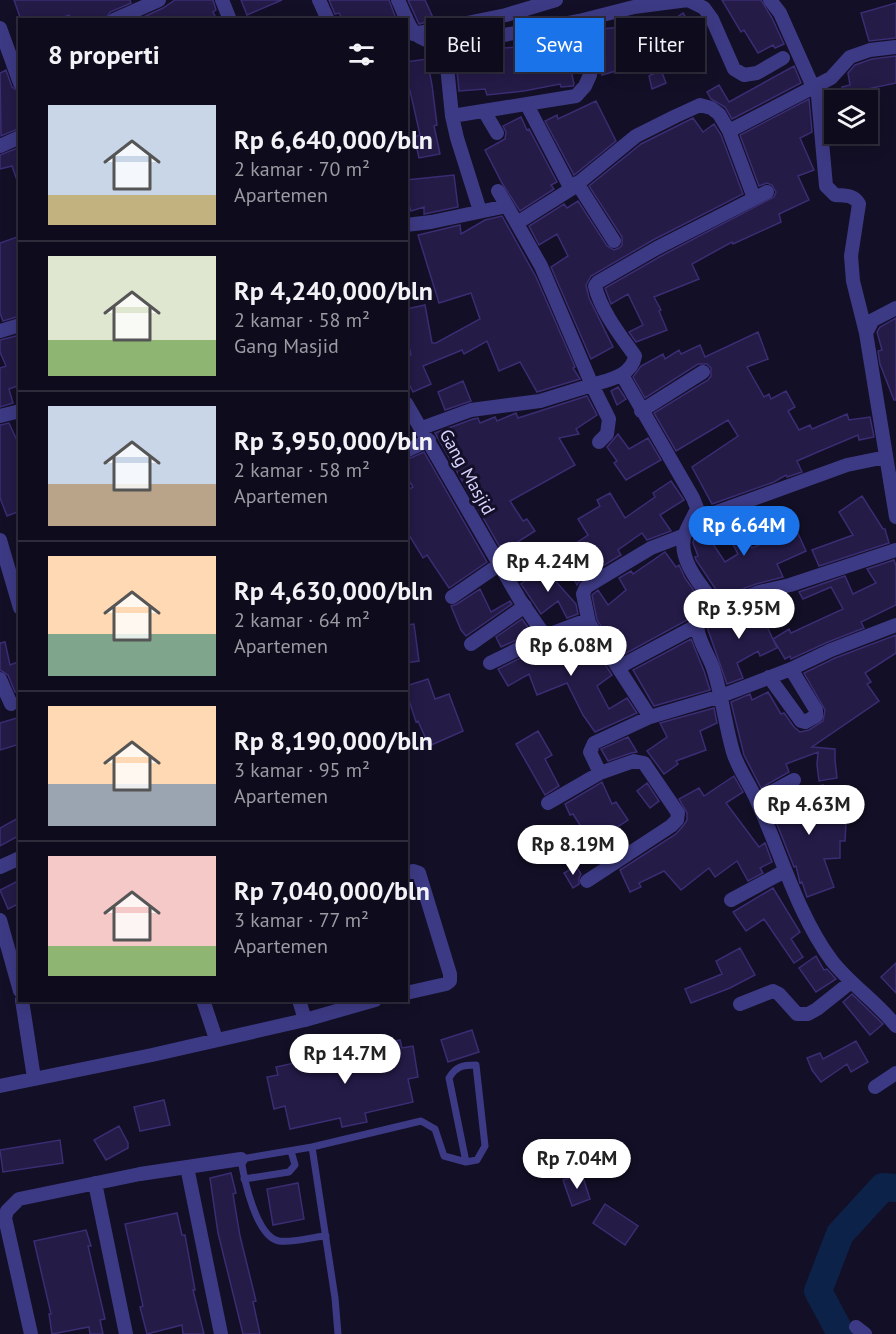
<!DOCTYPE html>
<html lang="id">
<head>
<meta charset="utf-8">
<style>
	body { margin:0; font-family:"PT Sans",sans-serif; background:#1c1929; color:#f1f3f6; height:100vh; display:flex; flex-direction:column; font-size:22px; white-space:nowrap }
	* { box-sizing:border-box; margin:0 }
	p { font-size:20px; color:#9b9ba3 }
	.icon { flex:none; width:33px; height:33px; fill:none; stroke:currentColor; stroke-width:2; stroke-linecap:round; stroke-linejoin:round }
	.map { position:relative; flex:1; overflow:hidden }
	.details { position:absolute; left:18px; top:18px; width:390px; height:984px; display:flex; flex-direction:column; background:#0e0b1c; border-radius:0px; box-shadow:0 3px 15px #0003,0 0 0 2px #2e2b3b }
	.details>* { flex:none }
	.banner { position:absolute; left:426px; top:18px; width:380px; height:54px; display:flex; gap:12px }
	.controls { position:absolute; left:824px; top:90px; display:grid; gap:12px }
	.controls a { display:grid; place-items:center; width:54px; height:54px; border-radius:0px; background:#0e0b1c; box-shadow:0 3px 15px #0003,0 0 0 2px #2e2b3b; font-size:30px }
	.price { position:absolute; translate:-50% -51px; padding:0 14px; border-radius:21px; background:#fff; color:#222; font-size:20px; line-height:39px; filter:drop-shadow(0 2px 3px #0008) }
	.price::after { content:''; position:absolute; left:50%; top:36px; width:18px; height:14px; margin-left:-9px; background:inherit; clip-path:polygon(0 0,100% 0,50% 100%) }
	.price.current { background:#1a73e8; color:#fff }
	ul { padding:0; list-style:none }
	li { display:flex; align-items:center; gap:18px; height:150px; padding:0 30px }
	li+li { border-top:2px solid #2e2b3b }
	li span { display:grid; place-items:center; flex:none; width:168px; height:120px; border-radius:0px; color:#555 }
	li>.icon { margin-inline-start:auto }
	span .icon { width:72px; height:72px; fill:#fffc; stroke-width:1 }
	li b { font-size:26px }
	h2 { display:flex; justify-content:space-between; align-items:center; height:72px; padding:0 30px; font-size:26px }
	.chip { padding:0 21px; border-radius:0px; background:#0e0b1c; box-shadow:0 3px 15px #0003,0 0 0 2px #2e2b3b; font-size:21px; line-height:54px }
	.chip.current { background:#1a73e8; color:#fff }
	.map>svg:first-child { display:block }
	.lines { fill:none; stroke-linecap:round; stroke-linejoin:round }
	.river { stroke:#0c2248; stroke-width:28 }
	.building { fill:#241b47; stroke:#3b2d73; stroke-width:1.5 }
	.service { stroke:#3d3a85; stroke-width:7 }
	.minor { stroke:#3d3a85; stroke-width:14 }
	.labels { text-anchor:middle; stroke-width:6; stroke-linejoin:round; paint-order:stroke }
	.street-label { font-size:18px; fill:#d9d4ff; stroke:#130f26 }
</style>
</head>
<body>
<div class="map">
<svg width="896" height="1334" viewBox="0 0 896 1334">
	<rect width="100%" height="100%" fill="#130f26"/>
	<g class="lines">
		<path class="river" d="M841,1334L818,1291L840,1234L883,1187L896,1188"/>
	</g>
	<path class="building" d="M14,0H130L131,3L110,12L105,20H71L69,15L57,20H21Z
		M175,0H213L216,10L213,12L217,20H137L163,8Z
		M241,0H282L247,15Z
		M329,0H389L395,16L390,20H343L339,13L335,14Z
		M408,0H425L434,20L419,24Z
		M722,0H761L772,18L784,44L775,48L773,45L758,53L744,30L741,32Z
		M896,3V38L869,41L861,13Z
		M683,13L691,25L676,36L688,65L674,71L670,60L655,63L654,60L602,75L596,48H594L591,34L593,33L592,30L621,27L620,24L631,21L663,18L664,26Z
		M573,36L576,51L567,52L574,84L573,86L561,87L560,84L524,91L487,95L485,89L459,91L457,71H461L459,52L549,44L548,40Z
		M896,56V83L867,89L870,100H834V119L829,121L827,96L843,91L842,87L850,85L848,73L855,65L872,59Z
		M427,59L432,85L437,125L434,126L440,154L419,158L414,137L420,135L406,73V62Z
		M794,66L801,83L732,119L725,107L711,99L707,92L719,85L729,102Z
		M6,70L12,87L20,92V128L1,136L0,73Z
		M661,70L666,83L652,89L649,76Z
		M809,99L812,132L800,138L814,170L798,176L809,200L779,214L781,222L733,244L732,242L692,264L699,279L654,297L661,310L659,311L667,330L636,342L629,332L643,325L628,294L611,304L605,288L661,256L774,197L776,192L772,185L767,183L759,186L740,135Z
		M596,101L616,141L574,175L545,121L557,115L558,119Z
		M521,117L527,130L529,129L557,182L551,185L554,189L520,211L502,183L485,150L505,139L506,132L503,126Z
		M693,118L703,132L714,124L721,135L743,194L653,240L591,276L586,285L589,298L613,347L591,359L551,267L568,256L557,234L539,245L529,226L564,204L567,208L578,201L607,246L614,250L619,248L622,245V237L589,186L641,144Z
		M20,147V183H18L12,166L0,169V155Z
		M454,175L458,207L424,214V207L411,211L406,197V180Z
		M502,216L536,277L575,367L573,368L580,379L537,392L520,362L499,371L487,341L464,354L462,350L423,366L431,384L413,392L406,378V356L411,355L406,332V309L425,305L432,343H436L480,319L471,293L439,303L418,235L460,225L461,234L485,220Z
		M20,236V316L3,321L0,313V243Z
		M896,318V400H894L880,364L878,351L882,350L877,332L880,327Z
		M758,332L768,359L747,367L764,397L769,394L771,399L786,391L795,407L788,411L799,430L810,425L812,429L847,414L849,420L870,417L874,437L859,440L858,435L820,451L797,461L802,472L787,477L786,475L774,482L712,504L692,467L738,436L728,420L676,451L654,413L708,380L711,376V368L707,364H698L645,398L633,377L641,366L663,354L665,359L679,350L681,354L700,345L705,357Z
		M20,335V385L9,389L13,403L0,407V368L6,366L0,352V340Z
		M463,381L471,401L445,410L438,392Z
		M618,387L626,399L617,405L611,391Z
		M587,396L597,415L576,429L579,434L559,438L575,465L510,501L523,521L527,519L535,531L516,543L524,557L510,565L435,433L473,419L478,418L480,423L495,417L497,421L516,413L518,418Z
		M9,423L20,447V511L7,516L0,498V425Z
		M618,434L629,449L648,438L661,460L626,480L614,463L617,461L607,447Z
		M424,452L487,562L449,588L427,555L423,558L406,530V491L413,487L406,476V460Z
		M671,481L684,500L660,515L671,531L647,540L642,533L618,550L621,555L581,579L577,585L560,554L588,535L578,519L600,506L597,500L610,493L625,518L655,497L653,493Z
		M862,496L883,529H885L889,543L819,566L812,550L853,535L839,512Z
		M740,513L752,548L796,529L806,551L777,564L783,577L756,584L721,597L696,560L695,557L698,556L693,543L694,537L695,532L703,529L725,562L738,554L720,520Z
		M665,552L676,567L679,565L685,578L705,606L691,618L621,656L597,620L592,595L598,590L608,605L626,590L619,578L631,571L633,574Z
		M894,560L896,566V605L861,622L864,628L828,642L791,659L790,656L785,659L773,639L789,629L791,633L843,609L831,587L803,599L799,592L845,576L853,594L876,583L867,569Z
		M543,567L576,604L578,614L567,618L558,601L541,614L521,584Z
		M480,589L491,612L510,601L512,604L466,636L461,630L451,606L457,604Z
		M750,605L758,621L763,618L777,648L760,656L758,651L737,663L743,678L727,684L707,627L722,616Z
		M522,619L532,633L501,647L496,637Z
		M414,624L419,661L406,663V625Z
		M581,632H584L612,675L597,686L609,709L627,698L637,713L595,732L583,715L567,683L537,695L529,674L508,686L498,669L549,644Z
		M896,635V653L865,673L871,682L867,684L879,701L812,747L835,749V760L837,778L819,781L817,765L818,752L786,764L789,772L761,788L744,755L731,702L750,694L752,700L768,692L781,714L784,713L794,727L800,732L809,730L823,721L825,710L804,673L835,658Z
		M691,639L704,671L710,690L654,706L633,670Z
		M5,642L10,665L20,661V690L15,692L8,675L0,670V643Z
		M428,679L435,699L449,694L463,731L429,746L418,721L416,722L406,691V686Z
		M714,708L717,723L700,731L706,750L676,761L678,764L664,774L647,751L667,737L660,723Z
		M20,717V744L0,750V723Z
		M538,731L552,755L545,759L559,786L545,795L516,744Z
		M628,737L637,752L631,753L608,761L601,749Z
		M734,776L743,792L726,803L759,847L765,843L772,862L760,868L763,873L748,881L737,861L715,877L709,868L681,890L664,871L639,883L641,887L630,892L620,870L676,834L683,826L687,820V813L679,799L699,788L704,796Z
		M602,782L612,804L616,802L628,820L616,828L615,826L590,841L573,814L570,815L565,804Z
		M647,783L659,801L650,808L637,791Z
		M823,785L832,822L846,823L845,841H840V858L824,859L834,887L807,897L802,882L800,883L796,866L794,867L769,804L797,789L798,791Z
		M20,817V835L0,846V828Z
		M576,866L581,874L579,878V884L573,888L564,873Z
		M20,880V903L8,909L0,890Z
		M773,888L800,932L791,939L803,957L794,963L764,919L746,931L733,912Z
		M740,948L755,975L730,988L691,1003L685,989L722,974L716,961Z
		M816,956L824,970L827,969L836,979L816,992L799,968Z
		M896,963V993L881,977Z
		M852,994L883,1024L870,1035L843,1002Z
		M472,1030L479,1052L448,1062L441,1040Z
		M400,1040L402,1048L413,1046L418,1077L408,1079L413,1102L365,1113L367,1122L342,1127L340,1118L290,1129L285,1106L274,1109L267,1077L278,1075L276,1067Z
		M856,1041L868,1062L851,1072L847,1064L821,1082L812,1070L807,1058L820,1053L823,1059Z
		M164,1100L170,1125L140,1131L134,1107Z
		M119,1126L128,1143V1148L106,1160L94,1140Z
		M60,1140L63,1163L3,1172L0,1150Z
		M231,1173L236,1193L233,1194L240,1236L256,1301L253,1302L260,1334H243L218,1233L210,1178Z
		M582,1174L590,1199L572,1206L563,1180Z
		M298,1183L304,1219L273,1225L267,1189Z
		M605,1204L638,1226L625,1245L593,1223Z
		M177,1213L182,1235H185L195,1290H193L204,1334H183L182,1325L147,1334L140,1307L143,1306L125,1224Z
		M86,1230L91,1246H88L105,1319L100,1320L103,1334H90L89,1327L52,1334L49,1314H51L34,1241Z"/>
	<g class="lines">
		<path class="service" d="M312,1147L335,1298L338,1334
			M244,1179L289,1172L295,1165L291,1151
			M326,1236C311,1237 293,1243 279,1241C256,1237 244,1179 241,1159L312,1147L421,1121L435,1129L444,1156L466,1162L477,1160L485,1146L476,1065C463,1065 456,1066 449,1078L466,1162"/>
		<path class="minor" d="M222,0L230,20
			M319,0L328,20
			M398,0C413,32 408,37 445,46
			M770,0L780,13L813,87
			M114,20L159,0
			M0,28L20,83
			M413,34L506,15L556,0
			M817,85L826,186L835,195C844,196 854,194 859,204L851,256L853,281L866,333L896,517
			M527,105L571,189
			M484,111L497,133
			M452,116L576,96L585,86L590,75L579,21
			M729,131L754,198
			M0,146L20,137
			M577,183L614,241
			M498,191L507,206
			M480,211L457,138L452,116L445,46L579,21L634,7L688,0L704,8L712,19L734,69L744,75L757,73L783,58
			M517,223L571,189L636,136L676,116L700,105L711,108L719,114L729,131L831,78L850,57L870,50L896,47
			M406,225L431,222L507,206L541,266L592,385C608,380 632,376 635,356C620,335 601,311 595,286L598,282L657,248L767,192
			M0,331L20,325
			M866,333L873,320L896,308
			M622,375L693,498L697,508C694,517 688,525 685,534C676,560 704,589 718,608C712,612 700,618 698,625C695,635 710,658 713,668C722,695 725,724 733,752C738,769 750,784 757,801C781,853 797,914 832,961C851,985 877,1002 896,1026
			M406,403L520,600L545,636L579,623H589L650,717
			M641,411L703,372
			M0,416L20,411
			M422,428L471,410L540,401L592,385L609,419L607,434L599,442
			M406,451L429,440
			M692,521L847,465L886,457
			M0,540L20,608
			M452,597L500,564
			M718,608L759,592L790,585L896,550
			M589,623L583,594L586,587L651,548L685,535
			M471,644L525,606
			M490,663L545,636
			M619,667L698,625
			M769,677L801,721L805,722L816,716V710L791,669
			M0,679L11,704
			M600,773L590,752L594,743L650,717L721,696L791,669L831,650L896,625
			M757,800L794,780
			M548,803L600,773L634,761L644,763L678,813L677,820L671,826L587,881
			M0,867L20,858
			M406,873L413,871L419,873L450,974V981L446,984L406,993
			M731,900L785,871
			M0,920L20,991
			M22,1000L34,1078
			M203,1000L216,1039
			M299,1000L305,1020
			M740,1004L773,991L779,994L797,1014H808L817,1009L851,982
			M0,1086L152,1055L305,1020L375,1000
			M875,1087L896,1073
			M187,1167L221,1334
			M95,1183L126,1334
			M856,1327L865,1334
			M31,1334L5,1218L7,1211L19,1199L140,1174L241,1159"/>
	</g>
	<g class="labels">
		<g class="street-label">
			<text transform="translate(467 472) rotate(61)" y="6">Gang Masjid</text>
		</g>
	</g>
</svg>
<div class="controls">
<a><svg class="icon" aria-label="layers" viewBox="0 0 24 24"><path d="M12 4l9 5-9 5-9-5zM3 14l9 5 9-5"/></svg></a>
</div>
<b class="price current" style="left:744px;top:557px">Rp 6.64M</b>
<b class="price" style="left:548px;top:593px">Rp 4.24M</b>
<b class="price" style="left:739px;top:640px">Rp 3.95M</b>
<b class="price" style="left:571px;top:677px">Rp 6.08M</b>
<b class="price" style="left:809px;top:836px">Rp 4.63M</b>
<b class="price" style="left:573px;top:876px">Rp 8.19M</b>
<b class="price" style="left:345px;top:1085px">Rp 14.7M</b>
<b class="price" style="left:577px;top:1190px">Rp 7.04M</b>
<div class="banner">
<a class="chip">Beli</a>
<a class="chip current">Sewa</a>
<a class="chip">Filter</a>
</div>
<section class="details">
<h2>8 properti<svg class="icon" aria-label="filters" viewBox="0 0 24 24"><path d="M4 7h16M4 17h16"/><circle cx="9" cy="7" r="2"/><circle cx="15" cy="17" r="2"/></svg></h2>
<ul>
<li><span style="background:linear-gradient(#c9d6e8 75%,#c2b280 0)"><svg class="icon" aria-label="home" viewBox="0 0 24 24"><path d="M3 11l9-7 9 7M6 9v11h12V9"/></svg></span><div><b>Rp 6,640,000/bln</b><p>2 kamar · 70 m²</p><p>Apartemen</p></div></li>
<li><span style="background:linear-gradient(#dfe7d0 70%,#8fb573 0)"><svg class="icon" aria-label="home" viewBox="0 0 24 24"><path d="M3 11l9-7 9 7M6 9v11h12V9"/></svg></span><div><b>Rp 4,240,000/bln</b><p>2 kamar · 58 m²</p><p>Gang Masjid</p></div></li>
<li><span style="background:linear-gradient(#c9d6e8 65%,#b9a48a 0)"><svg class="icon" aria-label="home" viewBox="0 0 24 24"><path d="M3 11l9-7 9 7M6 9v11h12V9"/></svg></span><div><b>Rp 3,950,000/bln</b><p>2 kamar · 58 m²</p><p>Apartemen</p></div></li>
<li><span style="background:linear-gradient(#ffd9b3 65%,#7fa58c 0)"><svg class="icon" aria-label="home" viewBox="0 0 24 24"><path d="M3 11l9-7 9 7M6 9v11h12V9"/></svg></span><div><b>Rp 4,630,000/bln</b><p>2 kamar · 64 m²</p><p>Apartemen</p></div></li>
<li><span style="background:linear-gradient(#ffd9b3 65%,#9aa5b1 0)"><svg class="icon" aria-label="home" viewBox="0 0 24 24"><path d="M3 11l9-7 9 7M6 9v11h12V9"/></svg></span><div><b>Rp 8,190,000/bln</b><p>3 kamar · 95 m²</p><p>Apartemen</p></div></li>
<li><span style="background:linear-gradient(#f6c9c9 75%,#8fb573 0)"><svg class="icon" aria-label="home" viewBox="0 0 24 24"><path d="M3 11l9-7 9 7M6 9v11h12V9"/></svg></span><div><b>Rp 7,040,000/bln</b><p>3 kamar · 77 m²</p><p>Apartemen</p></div></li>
</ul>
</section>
</div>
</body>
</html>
